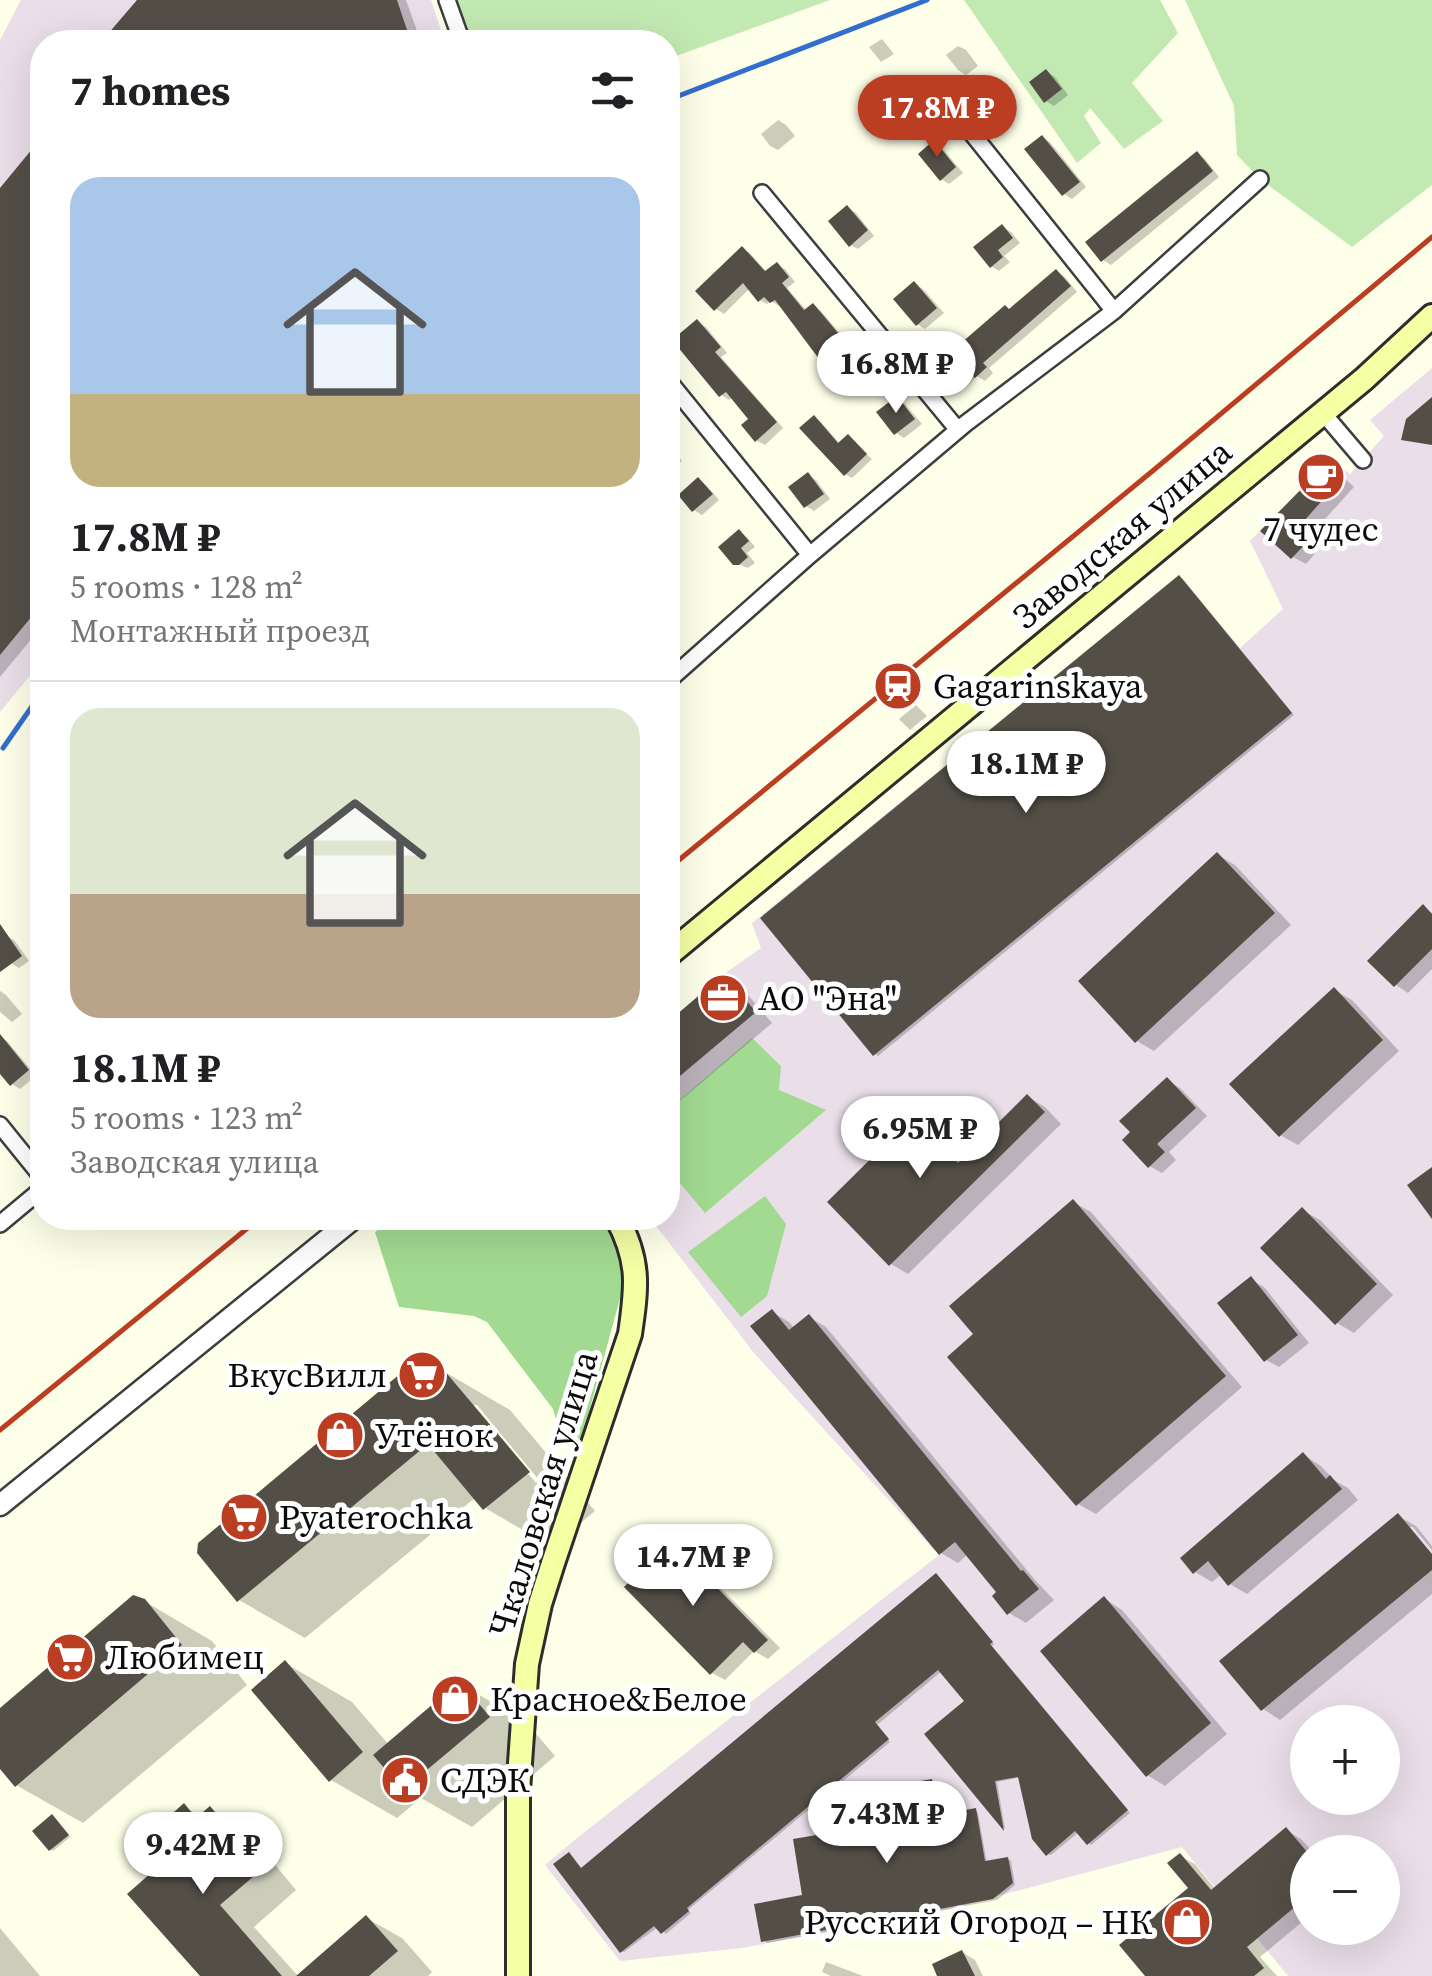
<!DOCTYPE html>
<html lang="en">
<head>
<meta charset="utf-8">
<style>
	body { margin:0; font-family:"Source Serif 4",serif; background:#f2f2f2; color:#202124; height:100vh; display:flex; flex-direction:column; font-size:38px; white-space:nowrap }
	* { box-sizing:border-box; margin:0 }
	p { font-size:32px; color:#757577 }
	.icon { flex:none; width:55px; height:55px; fill:none; stroke:currentColor; stroke-width:2; stroke-linecap:round; stroke-linejoin:round }
	.map { position:relative; flex:1; overflow:hidden }
	.panel { position:absolute; left:30px; top:30px; width:650px; height:1200px; display:flex; flex-direction:column; background:#fff; border-radius:40px; box-shadow:0 10px 40px #0002 }
	.panel>* { flex:none }
	.controls { position:absolute; left:1290px; top:1705px; display:grid; gap:20px }
	.controls a { display:grid; place-items:center; width:110px; height:110px; border-radius:50%; background:#fff; box-shadow:0 10px 40px #0002; font-size:50px }
	.price { position:absolute; translate:-50% -85px; padding:0 22px; border-radius:35px; background:#fff; color:#222; font-size:32px; line-height:65px; filter:drop-shadow(0 2px 5px #0008) }
	.price::after { content:''; position:absolute; left:50%; top:60px; width:30px; height:22px; margin-left:-15px; background:inherit; clip-path:polygon(0 0,100% 0,50% 100%) }
	.price.active { background:#bb3d22; color:#fff }
	ul { padding:0; list-style:none }
	li { display:grid; align-content:center; gap:20px; height:530px; padding:0 40px }
	li+li { border-top:2px solid #e0e0e0 }
	li span { display:grid; place-items:center; height:310px; border-radius:30px; color:#555 }
	li>.icon { margin-inline-start:auto }
	span .icon { width:180px; height:180px; fill:#fffc; stroke-width:1 }
	li b { font-size:42px }
	h2 { display:flex; justify-content:space-between; align-items:center; height:120px; padding:0 40px; font-size:42px }
	.map>svg:first-child { display:block }
	.industrial { fill:#eadee9; fill-rule:evenodd }
	.green { fill:#c3e9b3 }
	.forest { fill:#a2da92 }
	.shadow { fill:#0003; fill-rule:evenodd }
	.lines { fill:none; stroke-linecap:round; stroke-linejoin:round }
	.stream { stroke:#336ece; stroke-width:5 }
	.building { fill:#534f47 }
	.minor-casing { stroke:#3e3e3e; stroke-width:20 }
	.tertiary-casing { stroke:#3e3e3e; stroke-width:25 }
	.secondary-casing { stroke:#2d2d2d; stroke-width:28 }
	.minor { stroke:#fff; stroke-width:15 }
	.tertiary { stroke:#fff; stroke-width:20 }
	.secondary { stroke:#f5ffa4; stroke-width:22 }
	.rail { stroke:#bb3d22; stroke-width:5 }
	.labels { text-anchor:middle; stroke-width:10; stroke-linejoin:round; paint-order:stroke }
	.poi-label { font-size:35px; fill:#0b0b0b; stroke:#fff; text-anchor:start }
	.street-label { font-size:35px; fill:#0b0b0b; stroke:#fff }
</style>
</head>
<body>
<div class="map">
<svg width="1432" height="1976" viewBox="0 0 1432 1976">
	<rect width="100%" height="100%" fill="#feffe9"/>
	<path class="industrial" d="M21,0H431L445,42H42V661L0,712V40Z
		M1432,368V1976H1288L1182,1847L945,1910L742,1948L620,1961L545,1865L577,1838L939,1555L754,1353L650,1218H668V1022L724,974L761,948L752,923L1179,575L1240,648L1283,609L1250,541L1331,459L1350,474L1384,436L1370,420ZM1308,1722H1382V1798H1308ZM1308,1852H1382V1928H1308Z"/>
	<path class="green" d="M447,0H830L668,59V42H462Z
		M964,0H1160L1178,33L1132,83L1163,121L1124,149L1090,108L1084,116L1101,143L1077,163Z
		M1185,0H1432V185L1352,247L1260,179L1237,155L1234,106Z"/>
	<path class="forest" d="M752,1038L781,1066L779,1090L826,1110L705,1213L668,1169V1110Z
		M765,1196L786,1224L767,1296L741,1317L688,1252Z
		M396,1218H601L605,1222L624,1254L621,1295L579,1448L560,1434L553,1409L487,1322L474,1316L399,1307L375,1232Z"/>
	<path class="shadow" d="M136,0H406L421,42H104L138,2Z
		M882,39L894,54L881,62L869,47Z
		M958,46L966,50L978,66L966,75L958,70L946,55Z
		M1047,72L1055,77L1068,95L1054,106L1046,101Z
		M893,92L901,96L915,112L895,129L887,124Z
		M778,120L786,125L795,136L778,150L770,146L761,134Z
		M1042,138L1050,142L1086,187L1072,199L1064,194L1027,149Z
		M42,141V626L0,677V191Z
		M934,143L942,148L963,173L949,184L941,179Z
		M1197,154L1205,159L1219,177L1111,265L1103,260Z
		M848,208L856,213L874,236L858,249L850,245Z
		M1003,227L1011,232L1020,243L1004,256L1010,262L999,271L991,266Z
		M742,249L750,253L767,273L777,265L785,269L795,282L787,288L807,311L813,306L821,311L859,356L837,374L830,369L781,304L779,306L771,301L767,304L759,300L750,288L724,314L716,309L698,291Z
		M1056,272L1064,276L1077,292L989,368L993,373L985,381L977,376L966,387L958,382L1011,311Z
		M915,284L923,289L944,313L925,329L917,324Z
		M698,322L706,327L727,353L721,357L783,428L765,445L757,441L744,426L752,419L733,397L729,400L721,395Z
		M897,399L905,404L922,424L904,438L896,433Z
		M814,418L821,422L840,444L848,437L872,459L852,478L845,474Z
		M668,435L680,447L675,452L682,461L668,473Z
		M1327,466L1340,474L1354,487L1307,539L1319,549L1306,564L1293,557L1263,531Z
		M808,475L816,480L830,499L814,511L806,506Z
		M698,480L706,485L719,500L702,515L694,510Z
		M739,532L747,537L755,547L747,553L755,563L748,568L735,563Z
		M1183,579L1294,715L878,1056L875,1054Z
		M668,610L678,623L668,633Z
		M916,705L927,716L910,730L899,719Z
		M42,748V771L32,757Z
		M1218,855L1235,865L1291,925L1154,1051L1137,1041Z
		M1423,908L1432,913V969L1408,993L1396,985L1371,961Z
		M6,936L14,940L29,961L19,968L11,963L0,947V940Z
		M724,977L742,988L772,1023L668,1111V1025Z
		M1334,990L1352,1000L1399,1051L1298,1145L1280,1135Z
		M0,991L6,995L22,1014L12,1022L0,1012Z
		M0,1037L7,1041L36,1076L20,1089L12,1084L0,1070Z
		M1167,1080L1180,1088L1207,1116L1169,1152L1176,1160L1162,1173L1149,1166Z
		M1028,1097L1045,1107L1061,1124L908,1274L891,1264L913,1120L931,1130L962,1162Z
		M1073,1202L1091,1212L1242,1387L1096,1514L1078,1504Z
		M1302,1210L1320,1220L1393,1295L1354,1333L1337,1323Z
		M1251,1280L1264,1287L1309,1343L1279,1367L1266,1360Z
		M772,1312L789,1322L795,1329L809,1317L826,1327L1035,1580L1054,1600L1026,1623L1009,1613L995,1596L999,1593L968,1554L958,1563L941,1553Z
		M443,1371L510,1410L595,1511L552,1547L485,1508L476,1497L305,1638L239,1600ZM470,1405H477L539,1480L536,1483Z
		M1304,1455L1321,1466L1334,1480L1348,1488L1358,1500L1247,1594L1230,1584L1222,1574L1212,1582L1195,1572Z
		M1398,1516L1416,1526L1432,1546V1550L1413,1527H1406L1432,1558V1594L1280,1720L1263,1709L1223,1661Z
		M671,1543L684,1551L780,1648L768,1659L754,1651L725,1680L712,1673Z
		M939,1578L994,1644L992,1646L1130,1813L1091,1845L1079,1832L1051,1855L1047,1854L1021,1777L997,1782L1005,1829L927,1735L967,1702L942,1671L877,1725L890,1742L688,1910L691,1913L666,1934L658,1927L624,1952L621,1951L582,1870Z
		M1105,1599L1122,1610L1227,1734L1165,1786L1147,1775Z
		M144,1601L212,1641L247,1685L83,1823L16,1785L0,1765V1712Z
		M285,1663L352,1702L389,1745L461,1684L527,1723L555,1756L472,1827L421,1798L397,1818L331,1780Z
		M932,1781L935,1783L941,1817L975,1811L978,1813L987,1863L1008,1859L1011,1861L1015,1885L997,1900L767,1943L764,1941L861,1830Z
		M184,1807L202,1817L211,1809L246,1830L296,1890L254,1927L298,1976H204Z
		M55,1819L70,1837L53,1851L50,1849Z
		M1286,1830L1301,1839L1313,1852H1308V1917L1260,1957L1277,1976H1148L1192,1888L1180,1856L1195,1864L1215,1889Z
		M366,1918L402,1938L432,1972L428,1976H300Z
		M0,1928L40,1976H0Z
		M962,1952L975,1960L983,1976H940Z
		M826,1962L863,1976H831L822,1972Z"/>
	<g class="lines">
		<path class="stream" d="M668,100L927,0
			M3,748L42,692"/>
	</g>
	<path class="building" d="M137,0H397L411,42H101Z
		M1046,69L1062,89L1044,103L1029,82Z
		M893,89L908,106L886,126L870,108Z
		M1042,135L1080,182L1062,196L1024,149Z
		M42,137V604L0,655V188Z
		M934,140L956,167L940,181L918,154Z
		M1197,151L1213,171L1101,262L1085,242Z
		M847,205L868,230L849,247L828,221Z
		M1002,224L1013,238L998,250L1003,257L990,268L973,247Z
		M742,246L765,271L777,262L789,277L782,283L804,310L813,303L853,351L828,371L775,300L770,303L764,297L758,302L743,283L714,311L695,291Z
		M1056,269L1071,286L983,363L987,367L975,378L969,372L956,384L938,363L1005,305L1009,309Z
		M914,281L937,308L916,326L893,299Z
		M697,319L721,347L715,352L777,422L755,442L741,425L748,419L726,392L719,397L672,340Z
		M897,396L915,419L894,435L876,412Z
		M1432,397V445L1401,440L1406,419Z
		M814,415L838,443L848,434L867,454L844,476L799,428Z
		M1327,463L1342,478L1296,530L1308,541L1291,559L1260,531Z
		M808,472L824,494L804,508L788,487Z
		M698,477L713,494L692,512L678,495Z
		M739,529L749,541L741,548L748,557L739,565H733L718,547Z
		M1179,575L1292,713L873,1056L760,918Z
		M1217,852L1275,913L1135,1043L1078,981Z
		M1423,904L1432,914V949L1394,987L1367,961Z
		M0,924L22,956L0,972Z
		M724,974L756,1012L668,1086V1022Z
		M1334,987L1383,1040L1279,1137L1229,1084Z
		M0,1034L29,1070L10,1086L0,1074Z
		M1167,1077L1196,1108L1157,1144L1165,1152L1148,1168L1122,1140L1130,1132L1119,1121Z
		M1027,1094L1045,1112L889,1266L827,1202L913,1117L958,1163Z
		M1432,1167V1219L1407,1185Z
		M1073,1199L1226,1376L1076,1506L947,1357L973,1334L949,1306Z
		M1302,1207L1377,1284L1335,1325L1260,1248Z
		M1251,1276L1298,1335L1264,1362L1217,1303Z
		M772,1309L789,1330L809,1314L1021,1571L1023,1570L1039,1589L1007,1615L992,1596L996,1592L955,1542L939,1555L750,1326Z
		M407,1368L443,1369L530,1472L483,1510L428,1444L237,1602L197,1553L198,1543Z
		M1303,1452L1326,1479L1330,1475L1342,1489L1228,1586L1208,1561L1193,1574L1180,1558Z
		M1398,1513L1432,1554V1570L1261,1711L1219,1661Z
		M671,1540L768,1640L754,1653L743,1642L710,1675L624,1587Z
		M936,1573L993,1642L990,1644L1128,1810L1087,1845L1075,1831L1046,1856L1032,1839L1018,1777L995,1781L1004,1831L924,1734L964,1701L938,1670L875,1722L889,1739L687,1908L689,1911L661,1934L654,1926L620,1953L553,1864L569,1852L581,1868Z
		M133,1595L145,1599L182,1645L15,1787L0,1769V1708Z
		M1104,1596L1211,1723L1146,1777L1040,1651Z
		M285,1660L363,1752L329,1782L251,1690Z
		M460,1681L490,1717L403,1790L373,1755Z
		M932,1779L939,1815L976,1808L985,1861L1008,1857L1013,1883L993,1899L761,1942L754,1904L802,1895L793,1839L858,1828L852,1793Z
		M184,1803L196,1818L210,1806L262,1869L220,1905L282,1976H200L127,1894L184,1844L164,1821Z
		M52,1814L69,1835L49,1851L32,1831Z
		M1286,1827L1308,1853V1896L1247,1947L1264,1968L1254,1976H1145L1119,1945L1188,1888L1167,1863L1180,1853L1211,1890Z
		M366,1915L398,1951L369,1976H296Z
		M962,1950L975,1976H937L932,1964Z"/>
	<g class="lines">
		<g class="minor-casing">
			<path id="minor" d="M447,0L462,42
				M942,96L1114,311
				M762,193L958,430
				M668,380L810,555
				M1323,413L1363,460
				M668,681L810,555L965,424L1114,311L1260,179
				M0,1125L42,1177
				M0,1224L42,1189"/>
		</g>
		<g class="tertiary-casing">
			<path id="tertiary" d="M0,1505L354,1218"/>
		</g>
		<g class="secondary-casing">
			<path id="secondary" d="M668,955L1364,379L1432,316
				M518,1976V1791L527,1664L540,1604L553,1563L630,1334C637,1286 640,1261 617,1218"/>
		</g>
		<use href="#minor" class="minor"/>
		<use href="#tertiary" class="tertiary"/>
		<use href="#secondary" class="secondary"/>
		<path class="rail" d="M668,869L1155,469L1432,237
			M0,1430L260,1218"/>
	</g>
	<defs>
		<g id="cafe-disc" transform="scale(2.5)"><circle r="9.5" fill="#bb3d22" stroke="#fff"/><path d="M-5.5-4.5H6V0H3Q3 3.5 0 3.5H-2.5Q-5.5 3.5-5.5 0ZM3-3.2v2h1.7v-2ZM-6 4.5H4V6H-6Z" fill="#fff"/></g>
		<g id="station-disc" transform="scale(2.5)"><circle r="9.5" fill="#bb3d22" stroke="#fff"/><path d="M-3-6H3Q5-6 5-4V2Q5 4 3 4L4.5 6H3L1.5 4h-3L-3 6H-4.5L-3 4Q-5 4-5 2V-4Q-5-6-3-6ZM-3.5-4v3h7v-3ZM-3.5 1v1.5H-2V1ZM2 1v1.5H3.5V1Z" fill="#fff"/></g>
		<g id="office-disc" transform="scale(2.5)"><circle r="9.5" fill="#bb3d22" stroke="#fff"/><path d="M-6-3h4V-5.5h4V-3h4V5H-6ZM-1-4.5V-3h2v-1.5ZM-6 0V1H6V0Z" fill="#fff"/></g>
		<g id="supermarket-disc" transform="scale(2.5)"><circle r="9.5" fill="#bb3d22" stroke="#fff"/><path d="M-6-5.5h2.5l.6 2H6L4.5 2H-2.5L-4.4-4H-6ZM-1.5 3.2a1.3 1.3 0 1 0 .1 0ZM3 3.2a1.3 1.3 0 1 0 .1 0Z" fill="#fff"/></g>
		<g id="shop-disc" transform="scale(2.5)"><circle r="9.5" fill="#bb3d22" stroke="#fff"/><path d="M-5-2.5h2.3a2.7 3.5 0 0 1 5.4 0H5L5.5 6h-11ZM-1.5-2.5h3a1.5 2.3 0 0 0-3 0Z" fill="#fff"/></g>
		<g id="civic-disc" transform="scale(2.5)"><circle r="9.5" fill="#bb3d22" stroke="#fff"/><path d="M-.6-6.5H3V-4.5H.6V-3L4-1V1h2V6H-6V1h2V-1L-.6-3ZM-1.2 2.5V6h2.4V2.5Z" fill="#fff"/></g>
	</defs>
	<g fill-rule="evenodd">
		<use href="#cafe-disc" x="1321" y="477"/>
		<use href="#station-disc" x="898" y="686"/>
		<use href="#office-disc" x="723" y="998"/>
		<use href="#supermarket-disc" x="422" y="1375"/>
		<use href="#shop-disc" x="340" y="1435"/>
		<use href="#supermarket-disc" x="244" y="1517"/>
		<use href="#supermarket-disc" x="70" y="1657"/>
		<use href="#shop-disc" x="455" y="1699"/>
		<use href="#civic-disc" x="405" y="1780"/>
		<use href="#shop-disc" x="1187" y="1922"/>
	</g>
	<g class="labels">
		<g class="poi-label">
			<text x="1321" y="541" text-anchor="middle">7 чудес</text>
			<text x="933" y="698">Gagarinskaya</text>
			<text x="758" y="1010">АО "Эна"</text>
			<text x="387" y="1387" text-anchor="end">ВкусВилл</text>
			<text x="375" y="1447">Утёнок</text>
			<text x="279" y="1529">Pyaterochka</text>
			<text x="105" y="1669">Любимец</text>
			<text x="490" y="1711">Красное&amp;Белое</text>
			<text x="440" y="1792">СДЭК</text>
			<text x="1152" y="1934" text-anchor="end">Русский Огород – НК</text>
		</g>
		<g class="street-label">
			<text transform="translate(1122 534) rotate(-40)" y="12">Заводская улица</text>
			<text transform="translate(543 1494) rotate(-73)" y="12">Чкаловская улица</text>
		</g>
	</g>
</svg>
<div class="controls">
<a>+</a>
<a>−</a>
</div>
<b class="price active" style="left:937px;top:160px">17.8M ₽</b>
<b class="price" style="left:896px;top:416px">16.8M ₽</b>
<b class="price" style="left:1026px;top:816px">18.1M ₽</b>
<b class="price" style="left:920px;top:1181px">6.95M ₽</b>
<b class="price" style="left:693px;top:1609px">14.7M ₽</b>
<b class="price" style="left:887px;top:1866px">7.43M ₽</b>
<b class="price" style="left:203px;top:1897px">9.42M ₽</b>
<section class="panel">
<h2>7 homes<svg class="icon" aria-label="filters" viewBox="0 0 24 24"><path d="M4 7h16M4 17h16"/><circle cx="9" cy="7" r="2"/><circle cx="15" cy="17" r="2"/></svg></h2>
<ul>
<li><span style="background:linear-gradient(#a9c7e8 70%,#c2b280 0)"><svg class="icon" aria-label="home" viewBox="0 0 24 24"><path d="M3 11l9-7 9 7M6 9v11h12V9"/></svg></span><div><b>17.8M ₽</b><p>5 rooms · 128 m²</p><p>Монтажный проезд</p></div></li>
<li><span style="background:linear-gradient(#dfe7d0 60%,#b9a48a 0)"><svg class="icon" aria-label="home" viewBox="0 0 24 24"><path d="M3 11l9-7 9 7M6 9v11h12V9"/></svg></span><div><b>18.1M ₽</b><p>5 rooms · 123 m²</p><p>Заводская улица</p></div></li>
</ul>
</section>
</div>
</body>
</html>
